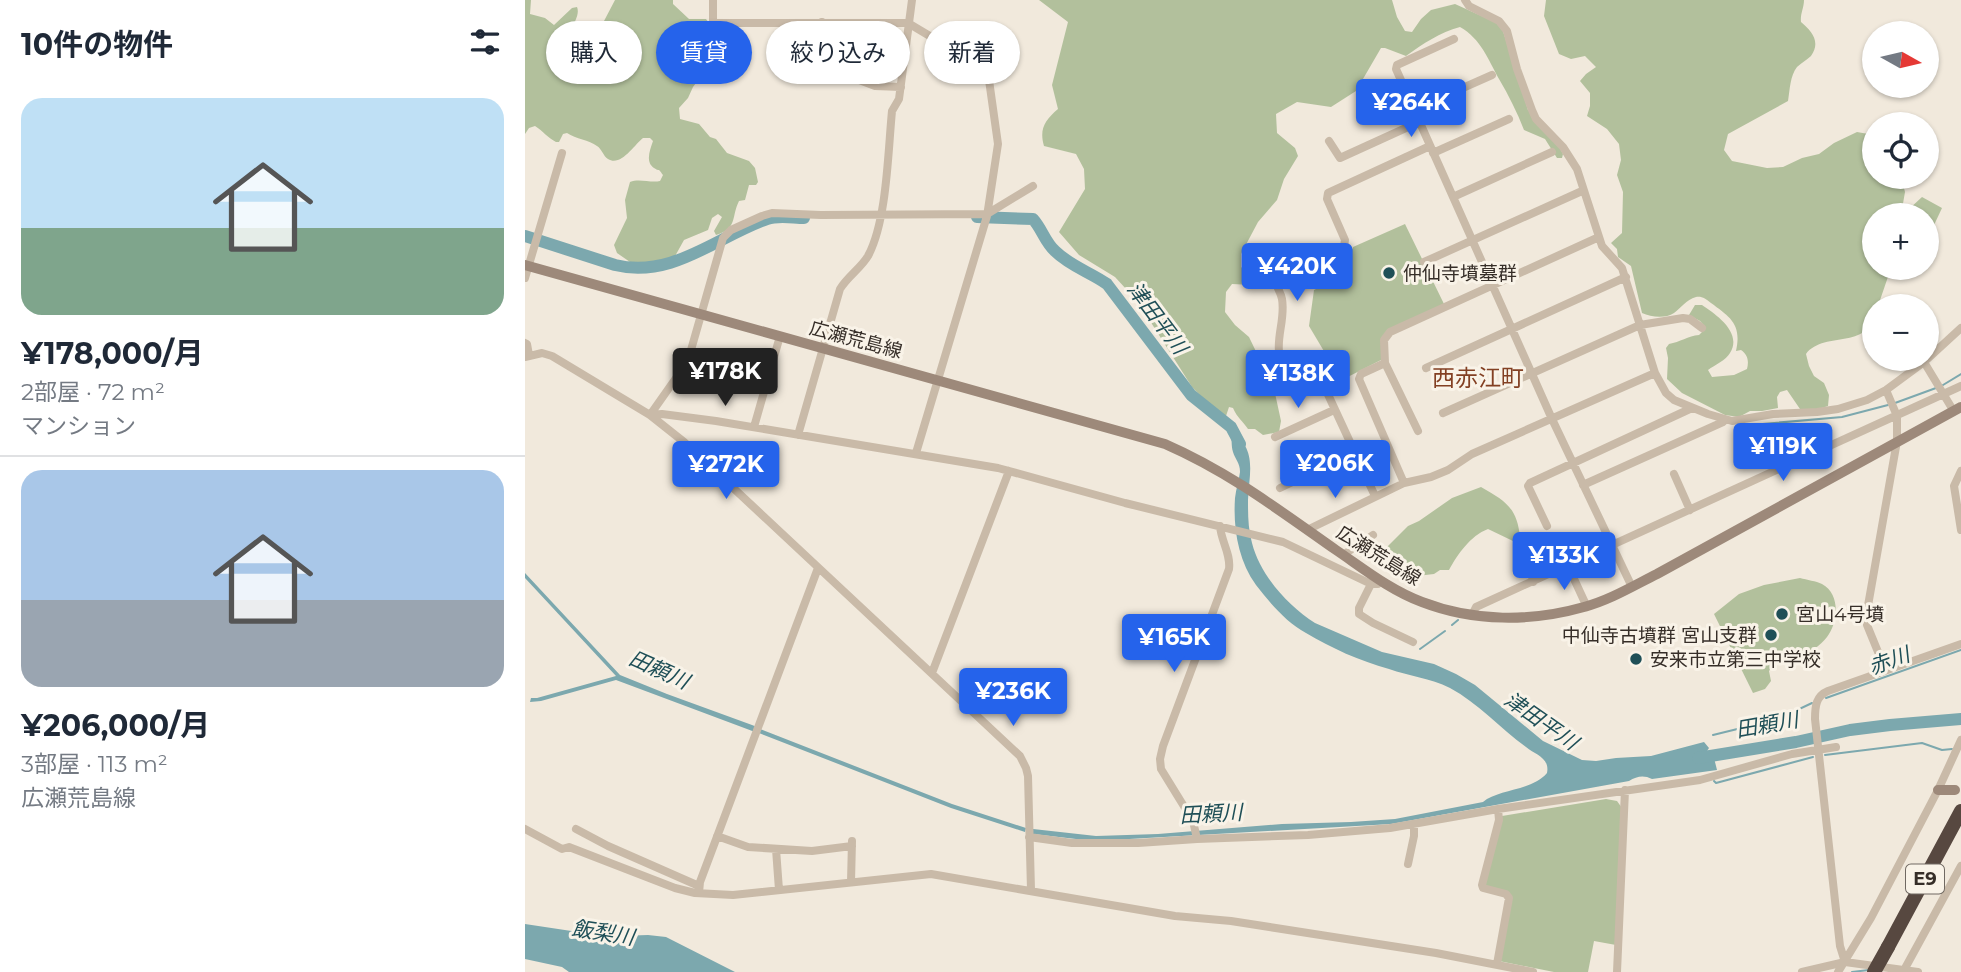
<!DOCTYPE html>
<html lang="ja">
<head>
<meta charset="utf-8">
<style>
	body { margin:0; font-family:Montserrat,"Noto Sans JP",sans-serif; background:#f2f2f3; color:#1f2937; height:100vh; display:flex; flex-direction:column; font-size:26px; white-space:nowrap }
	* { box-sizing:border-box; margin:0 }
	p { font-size:23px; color:#747a83 }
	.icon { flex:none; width:38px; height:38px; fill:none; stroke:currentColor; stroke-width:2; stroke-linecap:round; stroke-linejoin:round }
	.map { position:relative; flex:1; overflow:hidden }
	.sheet { display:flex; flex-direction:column; background:#fff; width:525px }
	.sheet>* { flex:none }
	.hud { position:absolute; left:21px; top:21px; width:665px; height:63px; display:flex; gap:14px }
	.needle { width:46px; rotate:98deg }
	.buttons { position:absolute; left:1337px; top:21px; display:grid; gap:14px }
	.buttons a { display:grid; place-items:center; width:77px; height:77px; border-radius:50%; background:#fff; box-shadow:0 2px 5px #0004; font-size:35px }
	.price { position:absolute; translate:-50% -60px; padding:0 16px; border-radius:7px; background:#2563eb; color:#fff; font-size:23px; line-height:46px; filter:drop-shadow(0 2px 4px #0008) }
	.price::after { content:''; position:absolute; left:50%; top:42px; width:21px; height:16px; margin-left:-10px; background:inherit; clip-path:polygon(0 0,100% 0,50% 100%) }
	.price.selected { background:#222; color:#fff }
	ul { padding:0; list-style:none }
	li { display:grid; align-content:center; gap:14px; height:371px; padding:0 21px }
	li+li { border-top:2px solid #e0e1e3 }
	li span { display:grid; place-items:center; height:217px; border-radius:21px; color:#555 }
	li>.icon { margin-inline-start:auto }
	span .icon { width:126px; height:126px; fill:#fffc; stroke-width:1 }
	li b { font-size:30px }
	h2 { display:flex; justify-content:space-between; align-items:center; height:84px; padding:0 21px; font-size:30px }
	.chip { padding:0 24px; border-radius:32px; background:#fff; box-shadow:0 2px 5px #0004; font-size:24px; line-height:63px }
	.chip.selected { background:#2563eb; color:#fff }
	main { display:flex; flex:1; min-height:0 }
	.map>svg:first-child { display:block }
	.green { fill:#b2c09c }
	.water { fill:#7ca8ae }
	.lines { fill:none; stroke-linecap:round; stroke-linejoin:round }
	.stream { stroke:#7ca8ae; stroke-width:2 }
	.river { stroke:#7ca8ae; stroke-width:12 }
	.street { stroke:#c9baa8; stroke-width:8 }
	.secondary { stroke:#9d897a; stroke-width:10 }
	.highway { stroke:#574840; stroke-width:14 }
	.highway-bridge { stroke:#574840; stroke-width:14 }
	.poi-dot { fill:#1f4f57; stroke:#f9f3e8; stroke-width:2.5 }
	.labels { text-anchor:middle; stroke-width:6; stroke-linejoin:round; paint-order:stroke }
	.shield { fill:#f9f3e8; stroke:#706962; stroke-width:2 }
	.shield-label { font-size:18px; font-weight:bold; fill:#362e28 }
	.poi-label { font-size:19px; fill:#362e28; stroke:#f9f3e8; text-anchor:start }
	.street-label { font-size:19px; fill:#362e28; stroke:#f9f3e8 }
	.water-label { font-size:21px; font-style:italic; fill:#1f4f57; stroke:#f9f3e8 }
	.quarter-label { font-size:23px; fill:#834023; stroke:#f9f3e8 }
</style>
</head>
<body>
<main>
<section class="sheet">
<h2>10件の物件<svg class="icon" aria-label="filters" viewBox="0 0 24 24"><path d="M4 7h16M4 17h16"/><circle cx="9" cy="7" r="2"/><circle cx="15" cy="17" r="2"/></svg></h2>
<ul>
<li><span style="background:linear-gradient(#bfe0f5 60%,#7fa58c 0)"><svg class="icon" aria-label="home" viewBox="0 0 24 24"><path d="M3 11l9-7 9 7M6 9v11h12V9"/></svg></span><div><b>¥178,000/月</b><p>2部屋 · 72 m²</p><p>マンション</p></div></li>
<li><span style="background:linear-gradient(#a9c7e8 60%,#9aa5b1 0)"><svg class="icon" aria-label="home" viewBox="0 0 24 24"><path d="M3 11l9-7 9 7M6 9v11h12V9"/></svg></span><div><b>¥206,000/月</b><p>3部屋 · 113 m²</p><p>広瀬荒島線</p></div></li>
</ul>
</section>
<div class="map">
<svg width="1436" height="972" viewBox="0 0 1436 972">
	<rect width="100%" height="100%" fill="#f1e9dc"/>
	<path class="green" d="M0,0H6L5,14L20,18L29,25L47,8L52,7C55,14 49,23 46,29L41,32L38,45L46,50L56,49L79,21L90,0H148V4L164,19H181L184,23L188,60L168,87L163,98L154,108L155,119L174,124L185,137L191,139L202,153L224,161L230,168L233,182L231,185H224L220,200L214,201C206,217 213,228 191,235L189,231L197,217L193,214L187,218L183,230L159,240L149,258L143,262L116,263L105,262L92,253L89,245L102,218L100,200L105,182C114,178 125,183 135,181L138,175C132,167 137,173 129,168C120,162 125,150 128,141L125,138H118C109,145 96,167 83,159C78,156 77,149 72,146C64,140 51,139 42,133L38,134L34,142H31C23,138 18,131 10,126L4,128L0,134Z
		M514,0H867L872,17L880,31L887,32L896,19L906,10L930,4L972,23L978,31L1003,110L1035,148L1038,154L1037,158H1032L1020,139L999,130C992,112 984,96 974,79C963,59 956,39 935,27C915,32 898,44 881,56L860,48H856L831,91L806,107L772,102L751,114L752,133L770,148L773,156L759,179L752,200L733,222L716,254V267L731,279L727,285L707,284L701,292L700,312L710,325L724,337L739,368L748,384L756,421L754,432L738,435L730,429H723C717,420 713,419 708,408L704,407L700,419L690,411L667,387L613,302L590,277L554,255L534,232L560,189L559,169L551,154L519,146C514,129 520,120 533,109L527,85L543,22Z
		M1021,0H1279C1279,8 1275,14 1276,22C1287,31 1296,42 1286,56C1282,60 1276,63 1272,67C1265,76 1265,89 1263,101L1203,134L1199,150L1207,161L1242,168L1258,167L1277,158L1294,154L1309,143L1332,132L1349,135V177H1376L1380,192L1376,215H1349V268H1366L1353,306H1349C1349,353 1300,329 1281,354L1284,366L1289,376L1299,383L1304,395L1303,406L1291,410L1275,409L1262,390L1255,392L1252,397L1253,408L1237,411H1225L1214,417L1200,415L1157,393L1142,379L1143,358L1141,348L1144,344C1155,342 1163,336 1174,335L1181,328L1175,321L1164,315L1170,305H1177C1190,314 1218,332 1205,353C1201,360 1190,365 1183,370L1187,377L1209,375L1222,369C1224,361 1223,355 1216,350L1211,351C1217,324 1205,317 1186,303C1181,299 1177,296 1171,297C1161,300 1156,308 1149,313C1140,319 1126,317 1117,313L1106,266L1093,257L1092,249L1086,243L1097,233L1098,192L1092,175L1096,160L1094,144L1082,129L1062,116L1065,106V93L1055,81L1061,74L1071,67L1060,56L1046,59L1034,54L1019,16Z
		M1397,197L1417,208L1402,240V215H1382L1383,210Z
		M880,224L919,304L864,330L856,360L807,385L805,380L806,368L803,358L784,326L789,290L817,276L828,247Z
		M956,487C980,501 992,507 995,537L988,541L963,529C945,536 933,554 924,570H915L909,574L883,577L860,565L854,559L857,552L883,526L894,521L927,498Z
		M1275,578C1282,580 1291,581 1297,584C1316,594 1313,623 1302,637C1295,646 1285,652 1276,658L1267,655L1256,656L1244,671L1246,681L1240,689L1228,693L1189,614L1214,594L1239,585Z
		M1081,799L1092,801L1097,808L1091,945L1069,941L1063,972H1029L974,961L987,896L983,892L961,887L959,883L977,816Z"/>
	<path class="water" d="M706,431C733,450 724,473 723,500C723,514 723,529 727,543C735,575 763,606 790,623L857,652L909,664L931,674L950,685L1018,741L1057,760L1071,761L1091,758L1126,756L1179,742L1184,748L1182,751L1187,750L1192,770L1127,779C1119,775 1112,776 1104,781L866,824L587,840L551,839L508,834V829L571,836L633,834L757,824L826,822L870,819L958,802C973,789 1007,791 1022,773C1025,758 1011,755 1001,747C975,728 953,703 925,688C905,678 884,676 864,669C835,661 806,648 781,633C761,622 745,603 731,585C713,560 708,528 710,498C711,489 714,480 715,472C715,463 710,459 708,452C706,446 707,437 706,431Z
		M0,573L95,675L142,694L227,725L232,727L230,732L91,680L16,701L5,702L6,698H12L91,676L0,578Z
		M235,729L427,804L501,828L500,832L426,808L234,733Z
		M0,924L53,932L65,929L94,936L123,935L141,937L210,972H44L37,967L0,959Z"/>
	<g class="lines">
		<path class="stream" d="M1418,385L1436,374
			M1370,403L1411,388
			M1213,424L1226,425L1317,417L1363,405
			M927,625L933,620
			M895,649L920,631
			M1301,698L1436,650
			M1188,735L1253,719L1287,703
			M1300,755L1397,743L1417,750L1427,749
			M1189,781L1191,783L1288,757
			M1327,972L1344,970"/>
		<path class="river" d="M452,217L508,219C517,229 520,242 530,251C545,266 565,272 582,284L666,395L706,427L715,444
			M0,236L90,265C147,279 191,237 242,219C253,215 268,218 279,218
			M1173,758L1271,742L1325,730L1365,725L1436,719"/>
		<path class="street" d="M188,0V23H383L460,69L463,73L473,144L462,216L391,453
			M940,0L944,6L974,21L982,31L992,69L1007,110L1011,119L1038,147L1052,169L1077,246L1097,268L1130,373L1141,393L1149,400L1183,414L1207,421L1248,414L1292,412L1313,409L1342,400L1361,390L1399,362L1436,328
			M297,22L298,32L321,75L350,86L376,87
			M929,39L872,65L871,69L1027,419L1107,587
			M888,110L967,75
			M804,141L815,158L894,122
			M908,153L984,119
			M928,197L1027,152
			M899,262L1057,191
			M0,278L37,153
			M0,343L2,344L4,355
			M0,357L17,353L27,356L125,415L159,442L495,756L501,768L503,776L506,890
			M1399,362L1428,410
			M860,363L893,431
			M901,368L1101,277
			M918,413L1115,325L1158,318L1165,319L1177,328
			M125,415L137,414L191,421L473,468L600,503L758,542L846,584H853L856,581
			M125,415L156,371L164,357L198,238L206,230L237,216L247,213L296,215L462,214L508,186
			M229,427L255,336
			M273,435L315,289C323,276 336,268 343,256C362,221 363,151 367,111L374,99L387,0
			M750,437L809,410
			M1436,471L1429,486L1436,530
			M1149,474L1165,510
			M879,483L834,379L836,374L860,363L859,340L865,332L1074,237
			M1058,485L1198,422L1200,420
			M755,488L830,452
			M850,496L800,388L801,366L799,362L767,375C741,353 762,326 757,299C756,293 752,288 751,283L754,277L819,246L820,240L802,199L803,193L905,146
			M1022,526L1003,486L1005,483L1167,408
			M782,530L879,483L906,477L923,470L947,454L1130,373
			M818,555L848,535
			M1003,555L1008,582
			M1043,566L1062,607
			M846,584L834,608V614L848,623L888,642
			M947,615L951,607L1436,386
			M1360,669L1342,625L1341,617L1372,441V416L1361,390
			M407,673L484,471
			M0,829L37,849L44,847L150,888L170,893L208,895L406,874L650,916L706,921L911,953L1008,972
			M51,829L83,846L174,886
			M192,836L223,847L287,851L327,846
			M504,837L547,843H613L672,839L783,835L865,828L973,809L1175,780L1267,754L1311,747
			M672,839L668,821L636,769L635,759L638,746L704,569C706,554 696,541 695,526
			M251,849L254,890
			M883,864L889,836V824
			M326,882L327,841
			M174,893L175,882L293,568
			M1320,962L1315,946L1290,719C1290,706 1291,696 1303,691L1436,644
			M972,964L984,898L981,894L958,888L957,885L974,820L973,809
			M1092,972L1100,790
			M1277,972L1320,962L1393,972
			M1313,972L1346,918L1413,790L1436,740
			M1378,972L1436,866"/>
		<path class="secondary" d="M0,265L640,444C704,472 754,510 811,550C839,569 865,590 897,602C949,622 1006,622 1059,607C1085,600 1108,586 1132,574L1436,407
			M1413,790H1430"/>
		<path class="highway" d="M1363,947L1436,811"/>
		<path class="highway-bridge" d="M1349,972L1363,947"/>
	</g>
	<g class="poi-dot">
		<circle cx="864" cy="273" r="7"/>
		<circle cx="1257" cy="614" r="7"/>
		<circle cx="1246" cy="635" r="7"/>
		<circle cx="1111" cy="659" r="7"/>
	</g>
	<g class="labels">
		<rect class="shield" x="1381" y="864.5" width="38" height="29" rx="5"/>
		<g class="shield-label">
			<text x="1400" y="885">E9</text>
		</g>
		<g class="poi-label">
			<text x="878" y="280">仲仙寺墳墓群</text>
			<text x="1271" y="621">宮山4号墳</text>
			<text x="1232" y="642" text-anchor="end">中仙寺古墳群 宮山支群</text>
			<text x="1125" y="666">安来市立第三中学校</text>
		</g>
		<g class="street-label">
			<text transform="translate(331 339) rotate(15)" y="7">広瀬荒島線</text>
			<text transform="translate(854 555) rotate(32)" y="7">広瀬荒島線</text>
		</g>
		<g class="water-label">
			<text transform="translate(632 318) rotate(53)" y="7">津田平川</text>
			<text transform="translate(1364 661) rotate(-20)" y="7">赤川</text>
			<text transform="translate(134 670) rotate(24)" y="7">田頼川</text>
			<text transform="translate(1016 721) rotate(35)" y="7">津田平川</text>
			<text transform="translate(1242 725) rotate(-10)" y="7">田頼川</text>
			<text transform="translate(686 814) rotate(-3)" y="7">田頼川</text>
			<text transform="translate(78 933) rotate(9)" y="7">飯梨川</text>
		</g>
		<g class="quarter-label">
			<text x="953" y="386">西赤江町</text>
		</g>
	</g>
</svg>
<div class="buttons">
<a><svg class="needle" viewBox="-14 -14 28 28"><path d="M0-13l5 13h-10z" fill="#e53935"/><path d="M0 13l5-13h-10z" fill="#747a83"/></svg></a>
<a><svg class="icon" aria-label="locate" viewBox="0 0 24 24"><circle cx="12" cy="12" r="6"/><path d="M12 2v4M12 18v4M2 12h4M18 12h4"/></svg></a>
<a>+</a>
<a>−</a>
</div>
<b class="price" style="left:886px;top:139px">¥264K</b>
<b class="price" style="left:772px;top:303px">¥420K</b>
<b class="price selected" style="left:200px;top:408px">¥178K</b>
<b class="price" style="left:773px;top:410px">¥138K</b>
<b class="price" style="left:1258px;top:483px">¥119K</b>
<b class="price" style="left:810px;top:500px">¥206K</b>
<b class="price" style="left:201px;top:501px">¥272K</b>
<b class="price" style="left:1039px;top:592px">¥133K</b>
<b class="price" style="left:649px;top:674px">¥165K</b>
<b class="price" style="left:488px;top:728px">¥236K</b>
<div class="hud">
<a class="chip">購入</a>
<a class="chip selected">賃貸</a>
<a class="chip">絞り込み</a>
<a class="chip">新着</a>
</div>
</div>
</main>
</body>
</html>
